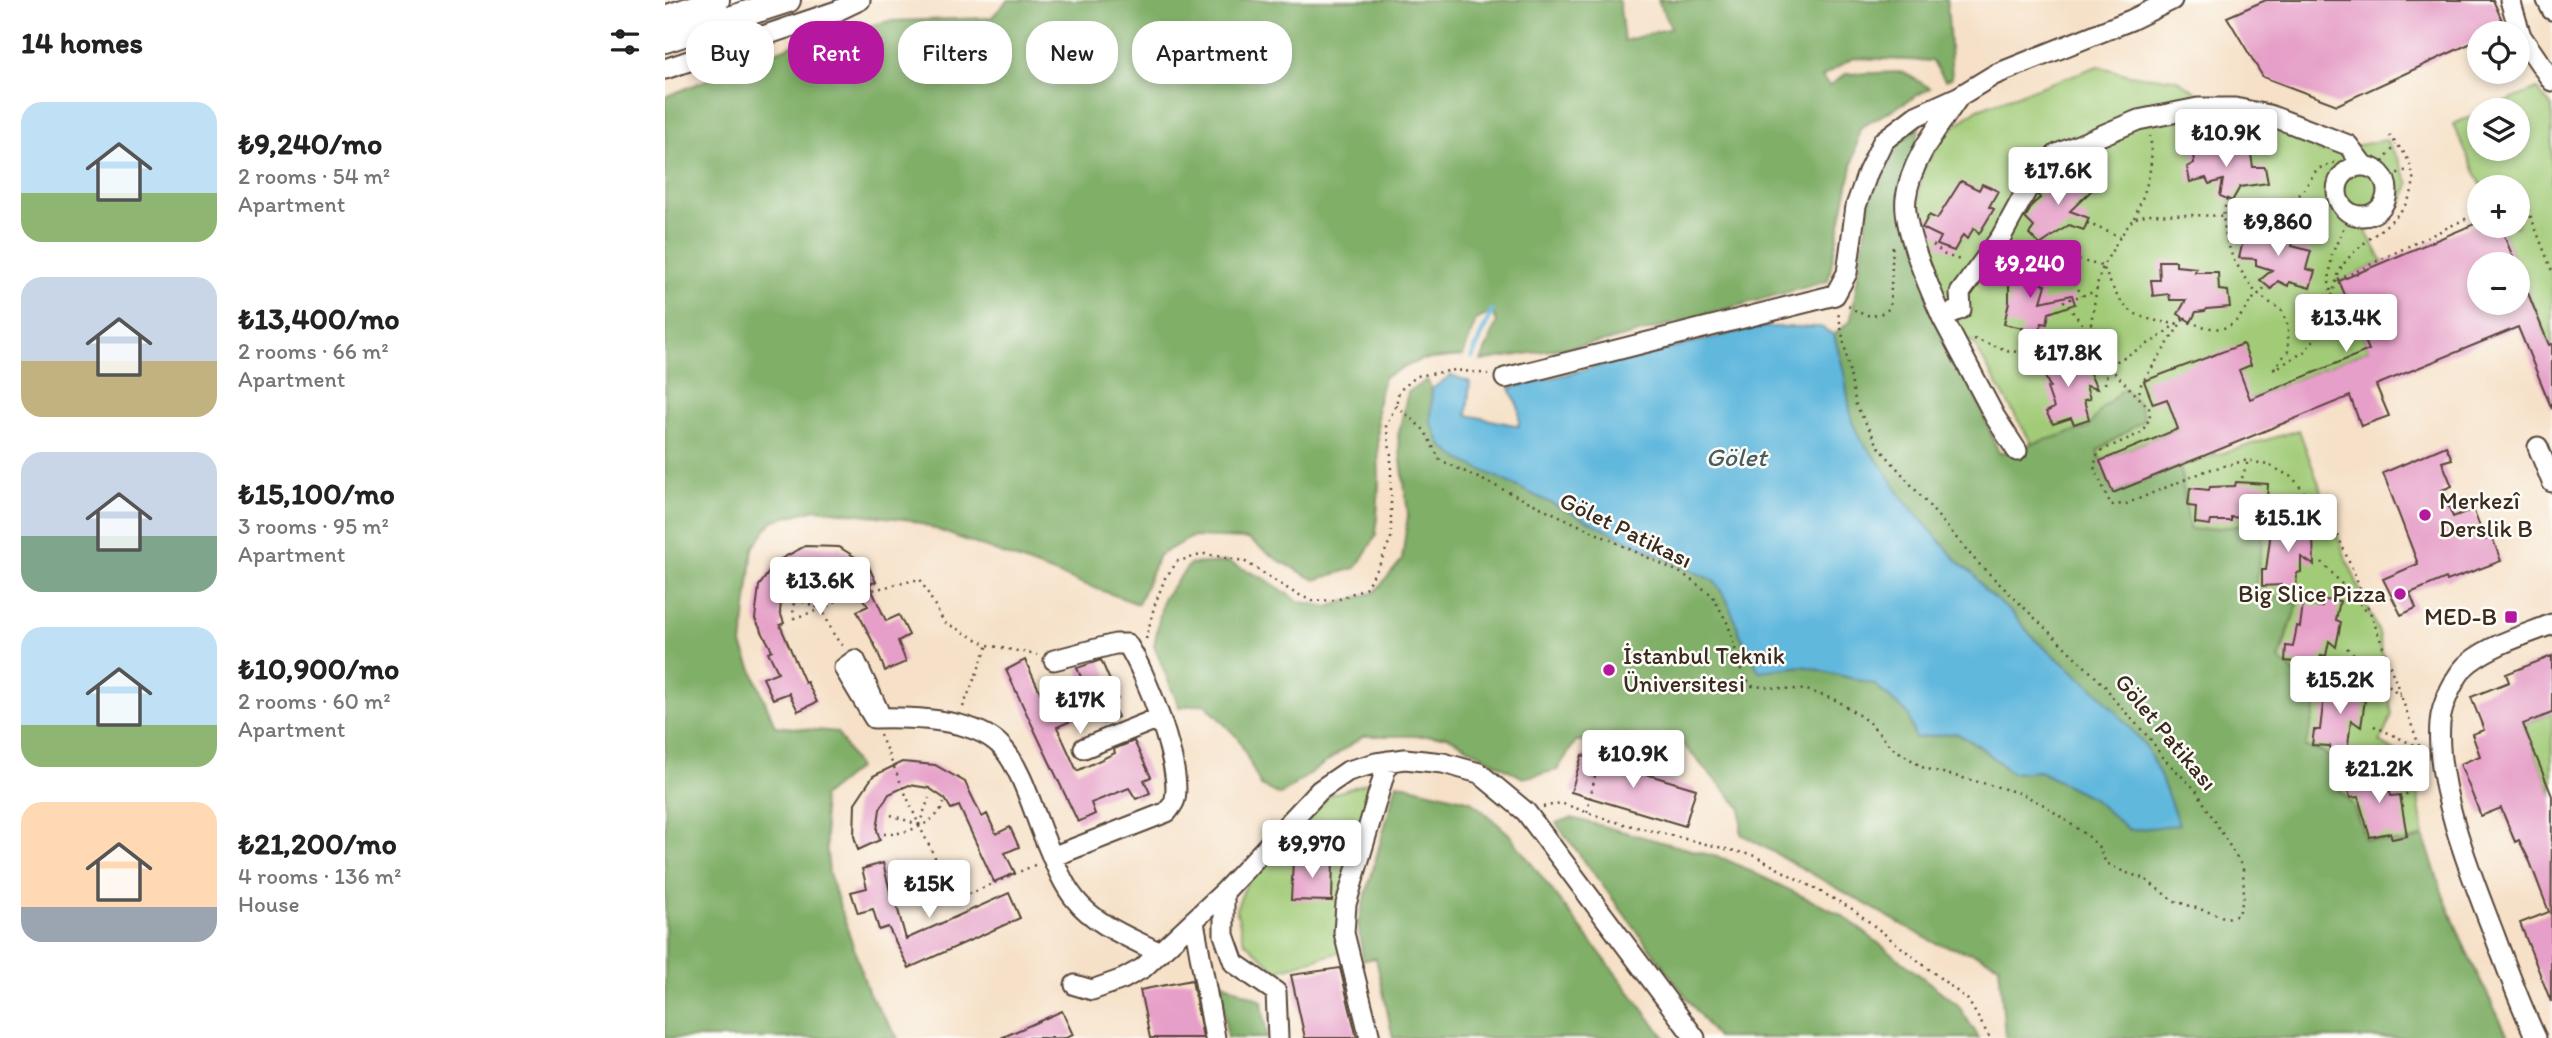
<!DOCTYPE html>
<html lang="en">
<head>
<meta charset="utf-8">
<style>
	body { margin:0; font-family:Itim,sans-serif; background:#f6f6f6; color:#222; height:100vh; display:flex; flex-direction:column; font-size:26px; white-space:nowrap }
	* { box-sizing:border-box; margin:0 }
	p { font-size:23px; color:#767676 }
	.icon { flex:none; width:38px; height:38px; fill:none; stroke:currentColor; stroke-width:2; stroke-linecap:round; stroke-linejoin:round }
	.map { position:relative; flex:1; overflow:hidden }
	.panel { display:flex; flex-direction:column; background:#fff; width:665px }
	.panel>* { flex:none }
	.hud { position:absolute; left:21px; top:21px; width:665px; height:63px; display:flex; gap:14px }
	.tools { position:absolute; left:1802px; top:21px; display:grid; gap:14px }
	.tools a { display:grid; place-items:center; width:63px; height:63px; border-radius:50%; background:#fff; box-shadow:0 4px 10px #0003; font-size:35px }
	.price { position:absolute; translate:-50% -60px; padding:0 16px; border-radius:7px; background:#fff; color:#222; font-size:23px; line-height:46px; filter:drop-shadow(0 2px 4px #0008) }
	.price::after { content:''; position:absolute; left:50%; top:42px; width:21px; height:16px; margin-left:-10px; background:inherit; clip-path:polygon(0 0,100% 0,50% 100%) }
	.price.current { background:#b5179e; color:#fff }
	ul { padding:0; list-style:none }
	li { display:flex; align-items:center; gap:21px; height:175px; padding:0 21px }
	li span { display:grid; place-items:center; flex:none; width:196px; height:140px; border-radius:21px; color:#555 }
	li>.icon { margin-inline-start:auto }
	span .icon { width:84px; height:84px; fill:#fffc; stroke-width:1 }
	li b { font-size:30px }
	h2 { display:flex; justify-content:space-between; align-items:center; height:84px; padding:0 21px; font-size:30px }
	.chip { padding:0 24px; border-radius:28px; background:#fff; box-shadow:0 4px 10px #0003; font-size:24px; line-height:63px }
	.chip.current { background:#b5179e; color:#fff }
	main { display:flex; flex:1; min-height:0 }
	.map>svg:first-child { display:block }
	.green { fill:#a1cb77; stroke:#6e7a4a; stroke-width:2 }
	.forest { fill:#80af68; stroke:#5e6c43; stroke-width:2 }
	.water { fill:#60b8dd; stroke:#4e717e; stroke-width:2 }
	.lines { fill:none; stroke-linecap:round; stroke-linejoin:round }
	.stream { stroke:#60b8dd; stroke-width:5 }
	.building { fill:#e69fc8 }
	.minor-casing { stroke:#574538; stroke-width:23 }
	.major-casing { stroke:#574538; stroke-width:28 }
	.path { stroke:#574538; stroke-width:2.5; stroke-dasharray:2 5; stroke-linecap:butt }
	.minor { stroke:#fff; stroke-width:19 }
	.major { stroke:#fff; stroke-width:24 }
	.poi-dot { fill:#b5179e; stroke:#fdfcf7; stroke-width:2.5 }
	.labels { text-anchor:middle; stroke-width:5; stroke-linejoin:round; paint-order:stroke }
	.poi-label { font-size:24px; fill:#3b2a1e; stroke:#fdfcf7; text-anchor:start }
	.street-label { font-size:24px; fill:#3b2a1e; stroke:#fdfcf7 }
	.water-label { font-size:26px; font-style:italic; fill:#485c61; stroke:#fdfcf7 }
</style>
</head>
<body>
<main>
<section class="panel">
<h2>14 homes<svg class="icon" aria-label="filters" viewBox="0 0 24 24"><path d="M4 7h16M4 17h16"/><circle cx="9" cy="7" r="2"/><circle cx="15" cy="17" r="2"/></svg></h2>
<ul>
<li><span style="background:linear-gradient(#bfe0f5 65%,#8fb573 0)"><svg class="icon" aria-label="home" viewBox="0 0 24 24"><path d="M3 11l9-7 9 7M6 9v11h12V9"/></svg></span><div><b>₺9,240/mo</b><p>2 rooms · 54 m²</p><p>Apartment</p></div></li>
<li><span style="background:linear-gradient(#c9d6e8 60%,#c2b280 0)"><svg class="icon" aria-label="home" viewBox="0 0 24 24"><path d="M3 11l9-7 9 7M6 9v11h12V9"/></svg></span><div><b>₺13,400/mo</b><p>2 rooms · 66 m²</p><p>Apartment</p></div></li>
<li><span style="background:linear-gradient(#c9d6e8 60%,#7fa58c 0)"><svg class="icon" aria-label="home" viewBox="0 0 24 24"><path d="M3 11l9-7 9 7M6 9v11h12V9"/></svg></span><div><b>₺15,100/mo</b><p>3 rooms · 95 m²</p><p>Apartment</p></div></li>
<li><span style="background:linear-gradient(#bfe0f5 70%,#8fb573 0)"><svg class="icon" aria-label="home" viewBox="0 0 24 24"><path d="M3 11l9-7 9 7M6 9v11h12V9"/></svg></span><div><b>₺10,900/mo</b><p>2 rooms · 60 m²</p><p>Apartment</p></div></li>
<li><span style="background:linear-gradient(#ffd9b3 75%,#9aa5b1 0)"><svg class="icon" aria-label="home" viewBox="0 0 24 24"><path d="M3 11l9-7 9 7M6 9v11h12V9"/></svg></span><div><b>₺21,200/mo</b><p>4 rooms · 136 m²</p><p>House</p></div></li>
</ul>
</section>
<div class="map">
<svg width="1887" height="1038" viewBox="0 0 1887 1038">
	<rect width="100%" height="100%" fill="#fdfcf7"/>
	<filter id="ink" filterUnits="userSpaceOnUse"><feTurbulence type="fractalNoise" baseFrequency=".0143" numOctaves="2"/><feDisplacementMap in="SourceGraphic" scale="14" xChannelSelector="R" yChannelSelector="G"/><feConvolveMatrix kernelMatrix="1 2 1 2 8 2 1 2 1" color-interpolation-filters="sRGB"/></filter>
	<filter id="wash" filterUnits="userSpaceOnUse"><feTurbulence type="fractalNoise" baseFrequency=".00686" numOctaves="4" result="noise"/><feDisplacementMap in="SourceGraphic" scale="28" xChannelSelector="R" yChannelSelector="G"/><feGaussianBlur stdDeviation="1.57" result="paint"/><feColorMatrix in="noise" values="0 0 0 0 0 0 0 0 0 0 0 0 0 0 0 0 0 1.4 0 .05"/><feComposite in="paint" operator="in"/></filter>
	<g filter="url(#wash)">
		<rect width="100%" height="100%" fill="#f6e1c8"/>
		<path class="green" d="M1433,66L1464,75L1511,79L1567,115L1625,130L1655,152L1721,140L1733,159L1744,184L1737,203L1701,232L1718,262L1675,281L1704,350L1435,461L1432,451L1479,420L1437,409L1423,428L1367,444L1307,341L1295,340L1265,281L1253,226L1256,173L1282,132L1313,109Z
			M1872,89L1887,107V344L1884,345L1853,270V264H1851L1835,226H1853V187H1817L1788,124L1815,113V149H1853V110H1821Z
			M1634,430L1679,553L1714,633L1727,715L1715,742L1741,758L1753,798L1759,837L1738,843L1700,839L1689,807L1673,787L1658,752L1640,747L1653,697L1641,682L1614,660L1633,604L1589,589L1598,541L1594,524L1534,530L1524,529L1515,466Z
			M1854,705L1862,723L1887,713V796L1855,718Z
			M708,781L678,951L612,971L579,941L571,909L585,875L665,795Z"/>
		<path class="forest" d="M343,0H954L959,41L1006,28L993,0H1282L1287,78L1280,80L1267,61L1188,58L1157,77L1164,86L1181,74L1238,72L1265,88L1195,128L1163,281L948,340L816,361L832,322L827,312L811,320L798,356L755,360L719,377L712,405L714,481L711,536L691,568L650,580L613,560L583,539L527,537L494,555L473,604L246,520L151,509L107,521L88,548L77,645L110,726L172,732L193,768L157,797L164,873L204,994L233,1038H0V97L137,41L224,21L326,18Z
			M1254,126L1247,174L1240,200L1271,303L1334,453L1423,428L1437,409L1459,388L1474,404L1479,420L1432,451L1448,493L1515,466L1524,529L1535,530L1594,524L1598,540L1589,589L1633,604L1618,644L1614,660L1641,682L1653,697L1640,747L1658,752L1675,768L1673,787L1689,807L1700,839L1738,843L1759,837L1778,895L1804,957L1844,1038H1342L1340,1036L1334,965L1313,955L1270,943L1076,834V808L1014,740L911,741L892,770L858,778L782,736H698L615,795L596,786L573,738L540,704L514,707L489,646L498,599L525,564L563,562L600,579L633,601L663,607L710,592L737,560L743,514L733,436L743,392L762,380L767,389L766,422L797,460L1049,581L1062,600L1076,636L1094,671L1138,666L1209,684L1243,714L1250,738L1291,733L1313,745L1346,773L1374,771L1426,797L1464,830L1513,825L1494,773L1456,719L1434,693L1369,639L1349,615L1319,589L1309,575L1296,565L1238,499L1222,473L1195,439L1187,422L1179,372L1169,335L1186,320L1206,193L1234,144Z
			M732,783L806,801L843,833L1000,1038H728L711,958L698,960L693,923Z
			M907,818L1060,859L1177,915L1293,1005L1314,1038H1052L891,823Z
			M556,982L597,1001L602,1038H562Z"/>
		<path class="water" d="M1092,327H1156L1169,335L1179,372L1187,422L1195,439L1222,473L1238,499L1296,565L1309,574L1319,589L1349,615L1369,639L1434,693L1480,745L1494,773L1514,825L1464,830L1426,797L1374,771L1347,773L1313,745L1291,733L1250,738L1243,714L1209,684L1138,666L1094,671L1076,636L1062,600L1049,581L796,460L777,446L766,422L767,389L786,375L805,382L802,415L854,426V409L845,388Z"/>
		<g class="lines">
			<path class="stream" d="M807,357L827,311"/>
		</g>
		<g id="blocks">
			<path class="building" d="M1601,0H1828L1840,27L1826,33H1815V39L1672,105L1598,77L1562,17Z
				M1541,142L1543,148L1567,147L1568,151L1585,148L1588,167H1600L1603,183L1575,187L1567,201L1555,196L1558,180L1544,184L1541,178L1525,182L1522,167L1529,163L1527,144Z
				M1396,167L1409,181L1416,176L1429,188L1405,211L1424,218L1419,230L1404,225L1375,245L1364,234L1369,227L1360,218L1369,203L1375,198L1373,195L1388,181L1385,177Z
				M1296,181L1314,190L1317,184L1333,191L1324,207L1329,209L1314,234L1309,228L1302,239L1298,235L1289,251L1272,245L1276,237L1257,228L1264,215L1272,219Z
				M1814,222L1817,231L1835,226L1851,264H1815V303H1853L1854,271L1884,345L1887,344V409L1853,327L1711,385L1724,416L1696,426L1685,396L1448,493L1435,461L1513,429L1502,399L1488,404L1479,381L1578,344L1586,365L1574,370L1585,399L1704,350L1674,281Z
				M1588,225L1606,228L1604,233L1628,242L1627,246L1646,251L1641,269L1650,271L1645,288L1624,282L1623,286L1613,281L1606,289L1595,280L1607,270L1591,265V259L1574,258L1578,241H1585Z
				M1494,261H1511V266L1531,268L1530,272H1553L1554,290L1563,291L1565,307L1542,309L1540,311L1531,312L1526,322L1513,314L1521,300H1505L1504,294L1488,296L1486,280H1495Z
				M1365,263L1381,265L1377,284L1381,285L1376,302L1407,295L1410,304L1384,313L1382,324L1377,323L1372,340L1355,335L1358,328L1339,324L1344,302V282L1339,280L1343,264L1362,268Z
				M1410,354L1414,364L1420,363L1432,389L1421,386L1425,399L1419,400L1424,419L1409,424L1406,418L1388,424L1381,412L1389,408L1382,388L1385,387L1375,366Z
				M1781,446L1787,459L1777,462L1787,486L1777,490L1788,517L1808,509L1820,540L1827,537L1836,561L1782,581L1781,578L1745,593L1751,608L1736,615L1718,579L1753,564L1718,473Z
				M1571,482L1603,484L1602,499L1593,498L1590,519L1566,517V521H1546L1545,525L1530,523L1531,507L1523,506L1525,488L1544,490L1545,487L1570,486Z
				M1640,517L1642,536L1648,535L1649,565L1636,557V572L1632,573L1631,592L1617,593L1616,585L1597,586V570H1601L1605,539L1603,527L1623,525V518Z
				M140,546L174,547L203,565L211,582L204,584L221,621L234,615L244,635L233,641L241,662L220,671L212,650L192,611L203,606L185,582L169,571L147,569L130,577L117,593L115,612L119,623L115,625L140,683L142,682L152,702L133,711L124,693L108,699L98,678L113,672L103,652L107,650L90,619L94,586L112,561Z
				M1658,600L1675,601L1671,620L1676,622L1671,647L1664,641L1661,656L1656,655L1652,674L1637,672V663L1620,661L1621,646L1628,647L1632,626L1635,627L1638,604L1657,607Z
				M1887,656V713L1858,724L1887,796L1886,1002L1855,923L1884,912L1865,862L1854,840L1850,842L1836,808L1816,816L1795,764L1815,756L1807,734L1819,730L1806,697L1844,682L1841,674Z
				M360,660L376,694L416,677L412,668L436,660L453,699L446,702L453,717L439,723L431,710L392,727L412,771L450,753L449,749L469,741L486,777L479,780L485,793L471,799L464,788L426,803L430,814L413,822L341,670Z
				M1680,681H1699L1697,700H1700L1696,727L1686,720L1682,755L1665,754V746L1647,745L1649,730H1655L1660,687H1680Z
				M917,755L1031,789L1020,826L906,792Z
				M237,762L270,765L300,782L317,817L322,814L331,834L345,827L354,847L340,853L350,873L329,882L294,806L286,809L280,799L264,788L244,785L224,794L215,809L212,830L215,840L193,850L189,836L190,803L208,776Z
				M1716,766L1718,782H1722L1726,796L1735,795L1742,836L1727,839L1725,833L1705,837L1693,797L1685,798L1681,784L1699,779V771Z
				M628,859L668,860L667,901L626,900Z
				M218,863L228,903H231L241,939L344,893L355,918L244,968L223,927L214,930L208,909L193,913L186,892L202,888L197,869Z
				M675,968L692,1038H640L626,975Z
				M527,980L538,1038H485L475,990Z
				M397,1011L408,1035L401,1038H336Z"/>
		</g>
	</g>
	<g filter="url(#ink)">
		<use href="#blocks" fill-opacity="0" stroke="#574538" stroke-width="2"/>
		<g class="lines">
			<g class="minor-casing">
				<path id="minor" d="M1845,0L1856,36L1887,81
					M1882,0L1887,10
					M0,69L172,11L195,0
					M1293,98C1272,129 1246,160 1241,198C1237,228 1265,289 1277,317L1296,309L1295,293L1336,237L1371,173L1392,154L1473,120L1533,108H1570L1604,115L1683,145L1699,166
					M1672 191a25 25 0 1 1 50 0a25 25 0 1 1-50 0Z
					M1277,317L1330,417L1352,451
					M840,378L1170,295L1182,273L1191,206L1203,172L1218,141L1251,116L1293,97L1329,75L1466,20L1507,0
					M1873,447L1887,482
					M213,710L190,660L179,668L209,718C245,717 309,718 336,746C357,768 369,814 381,842C389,861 397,883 410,899C430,925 466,938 495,953
					M419,748L494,718
					M387,857L502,812C505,808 509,804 510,799C517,766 481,672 462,644H450L389,660
					M559,892V935L569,963L611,992L613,1038
					M529,922L550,1038
					M410,985L427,990L458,979L478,968L559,892L655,790L683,771L711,763L740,759L778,763L814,773L861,812L1030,1038
					M705,1038L679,933L681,904L723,761
					M1871,1038C1855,1004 1842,969 1829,934C1806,875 1770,786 1775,723C1776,706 1791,672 1805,662C1828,644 1860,635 1887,624"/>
			</g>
			<g class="major-casing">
				<path id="major" d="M0,18L52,0
					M0,40L123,0"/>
			</g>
			<path class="path" d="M1718,162L1731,145
				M1675,166L1671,162L1652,169L1637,193L1620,204L1601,212L1564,216L1483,214L1468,219L1455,237L1438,266L1433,281L1426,323L1438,359L1443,366L1484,408L1485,418L1476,433L1433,452L1429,467L1446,505L1461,504L1543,470L1583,460L1606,466L1628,478L1672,533L1707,617L1755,748
				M1719,178L1745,169
				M1853,196L1857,194L1887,271
				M1562,199L1558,216L1561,237L1568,259L1591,293L1617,311L1623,326V351L1606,372
				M1469,218C1481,191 1490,166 1485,136
				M1422,223L1455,237
				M1353,243L1387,254L1438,266C1456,309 1463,318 1511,324L1520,317L1475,386L1474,397
				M1268,245L1280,255L1295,260
				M1397,258L1417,296
				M1673,280L1815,212
				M1667,296C1670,287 1672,274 1678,265C1701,231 1769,210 1742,158C1738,150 1730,143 1725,136
				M1183,306C1199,316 1209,320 1225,308L1228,243
				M1520,317L1523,322C1553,331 1565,335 1583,305C1588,297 1596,294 1601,285
				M1426,335L1399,301L1429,292
				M1309,339L1345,351L1367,354L1382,351L1399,343L1430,334
				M1608,370L1639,352L1657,330L1667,296L1664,282L1667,254L1685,213
				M1440,384L1443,366L1490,340L1511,324
				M731,405L759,430L775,460L1018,574L1047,595L1063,624L1077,673L1087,686L1142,690L1173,701L1205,723L1225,746L1259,768L1333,787L1357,794L1379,805L1423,836L1433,846L1441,863L1459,872L1480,879L1507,900L1562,918L1574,914L1579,896L1578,868L1531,790L1497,757L1487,741L1451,702L1440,686L1311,561L1214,447L1191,405L1173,312
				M1577,478L1583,461
				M1657,562L1704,614
				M146,583L157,609
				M181,596L255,579L279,622L323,645L372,655
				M131,599L157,609
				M157,609L129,618C123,583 156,571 181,591V596L157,609L170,637L179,647
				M157,609L168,583
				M481,639L489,607L500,578L513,561L540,554L579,561L628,592L647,601L672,600L700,588L713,568L726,538V455L721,426L731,405L734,391L752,376L790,370L823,374
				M1682,648L1737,697
				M298,707L323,645
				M1709,726L1753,747
				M215,735L254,825L291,900L372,864
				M1735,799L1760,779
				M878,807L896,803L947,821L1090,856L1189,910L1303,1000L1325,1038
				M922,812L934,758L950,762L951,758
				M226,815L254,825
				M254,825L264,798
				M219,834C239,835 272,824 279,803"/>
			<use href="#minor" class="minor"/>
			<use href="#major" class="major"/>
		</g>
	</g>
	<g class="poi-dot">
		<circle cx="1760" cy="515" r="7"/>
		<circle cx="1735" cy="594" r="7"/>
		<rect x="1839" y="610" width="14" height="14" rx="3.5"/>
		<circle cx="944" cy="670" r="7"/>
	</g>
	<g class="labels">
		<g class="poi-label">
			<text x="1774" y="509">Merkezî<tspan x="1774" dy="28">Derslik B</tspan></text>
			<text x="1721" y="602" text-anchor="end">Big Slice Pizza</text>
			<text x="1832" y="625" text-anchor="end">MED-B</text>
			<text x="958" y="664">İstanbul Teknik<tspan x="958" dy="28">Üniversitesi</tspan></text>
		</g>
		<g class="street-label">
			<text transform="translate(961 530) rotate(26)" y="8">Gölet Patikası</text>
			<text transform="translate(1501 732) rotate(50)" y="8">Gölet Patikası</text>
		</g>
		<g class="water-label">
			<text x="1071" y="466">Gölet</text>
		</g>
	</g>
</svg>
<div class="tools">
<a><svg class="icon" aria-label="locate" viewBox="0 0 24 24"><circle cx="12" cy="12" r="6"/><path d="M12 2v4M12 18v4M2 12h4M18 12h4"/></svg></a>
<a><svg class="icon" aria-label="layers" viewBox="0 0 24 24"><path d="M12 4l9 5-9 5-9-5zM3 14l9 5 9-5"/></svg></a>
<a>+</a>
<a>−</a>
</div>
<b class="price" style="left:1561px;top:169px">₺10.9K</b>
<b class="price" style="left:1393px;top:207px">₺17.6K</b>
<b class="price" style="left:1613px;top:258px">₺9,860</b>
<b class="price current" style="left:1365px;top:300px">₺9,240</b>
<b class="price" style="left:1681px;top:354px">₺13.4K</b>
<b class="price" style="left:1403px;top:389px">₺17.8K</b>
<b class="price" style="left:1623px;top:554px">₺15.1K</b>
<b class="price" style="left:155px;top:617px">₺13.6K</b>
<b class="price" style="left:1675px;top:716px">₺15.2K</b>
<b class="price" style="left:415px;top:736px">₺17K</b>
<b class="price" style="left:968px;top:790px">₺10.9K</b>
<b class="price" style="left:1714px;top:805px">₺21.2K</b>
<b class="price" style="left:647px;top:880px">₺9,970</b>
<b class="price" style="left:264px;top:920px">₺15K</b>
<div class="hud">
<a class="chip">Buy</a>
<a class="chip current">Rent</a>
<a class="chip">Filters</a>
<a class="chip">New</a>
<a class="chip">Apartment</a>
</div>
</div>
</main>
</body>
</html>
